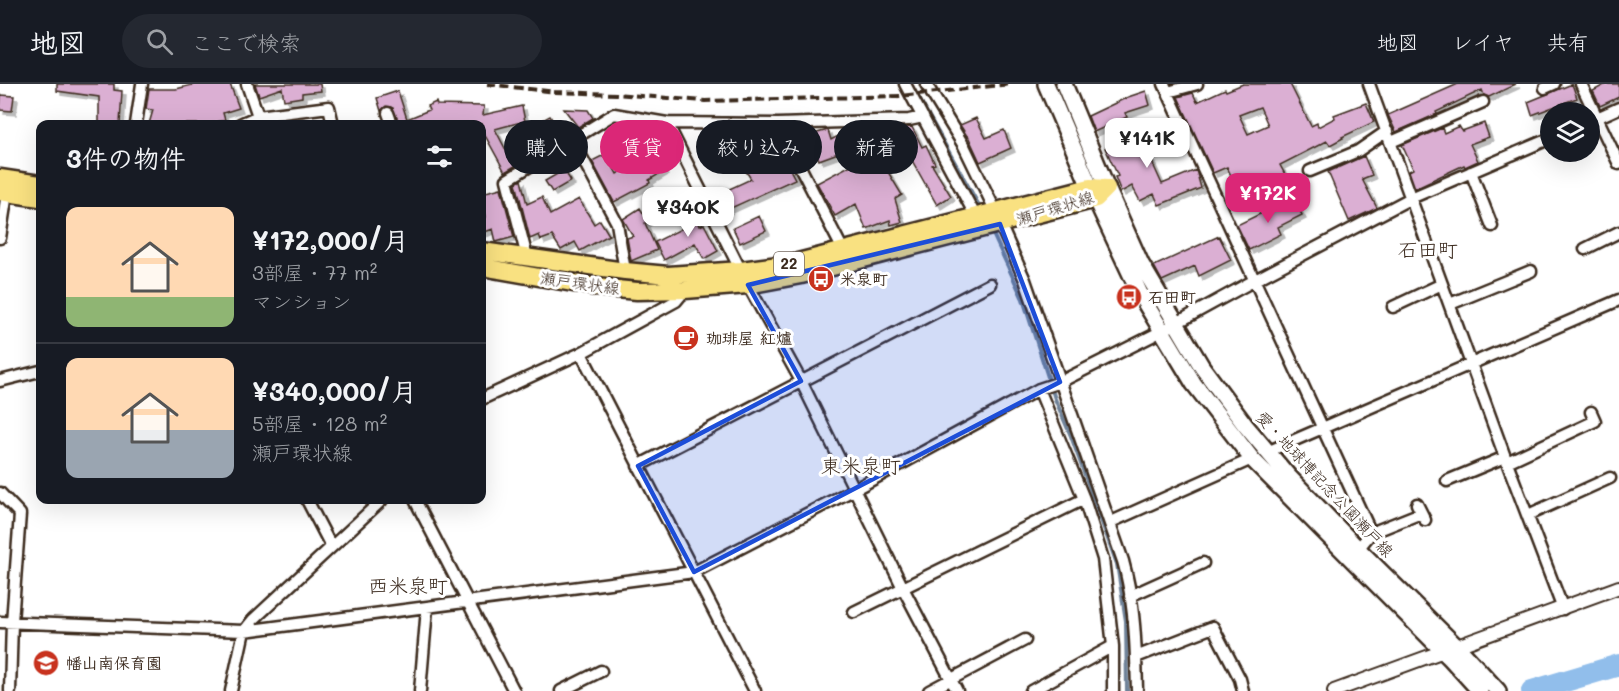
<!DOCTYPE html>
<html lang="ja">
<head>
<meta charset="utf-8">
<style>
	body { margin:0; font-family:Mali,"Klee One",sans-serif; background:#242831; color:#f1f3f6; height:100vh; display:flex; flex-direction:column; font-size:22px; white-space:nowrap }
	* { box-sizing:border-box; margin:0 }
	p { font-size:20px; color:#9ea1a6 }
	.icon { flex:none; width:33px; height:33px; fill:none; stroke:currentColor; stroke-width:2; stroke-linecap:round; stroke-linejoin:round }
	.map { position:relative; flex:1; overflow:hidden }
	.sheet { position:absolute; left:36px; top:36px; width:450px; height:384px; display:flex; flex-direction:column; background:#171b24; border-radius:12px; box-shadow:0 6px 24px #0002 }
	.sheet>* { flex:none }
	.banner { position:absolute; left:504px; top:36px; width:570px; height:54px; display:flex; gap:12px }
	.controls { position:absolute; left:1540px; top:18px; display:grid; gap:12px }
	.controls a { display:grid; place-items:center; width:60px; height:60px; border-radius:50%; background:#171b24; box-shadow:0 6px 24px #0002; font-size:30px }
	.price { position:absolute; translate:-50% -51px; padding:0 14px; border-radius:12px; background:#fff; color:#222; font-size:20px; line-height:39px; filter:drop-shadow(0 2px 3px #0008) }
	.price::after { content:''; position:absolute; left:50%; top:36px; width:18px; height:14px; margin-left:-9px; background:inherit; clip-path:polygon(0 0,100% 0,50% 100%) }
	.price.current { background:#db2777; color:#fff }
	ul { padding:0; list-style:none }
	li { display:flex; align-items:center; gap:18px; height:150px; padding:0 30px }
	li+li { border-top:2px solid #363941 }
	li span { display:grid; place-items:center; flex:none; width:168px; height:120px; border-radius:12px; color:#555 }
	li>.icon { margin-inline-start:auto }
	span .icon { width:72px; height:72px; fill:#fffc; stroke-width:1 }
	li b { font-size:26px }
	h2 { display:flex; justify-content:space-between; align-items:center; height:72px; padding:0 30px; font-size:26px }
	.chip { padding:0 21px; border-radius:27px; background:#171b24; box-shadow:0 6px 24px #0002; font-size:21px; line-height:54px }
	.chip.current { background:#db2777; color:#fff }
	header { display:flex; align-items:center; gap:36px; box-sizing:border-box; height:84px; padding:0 30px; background:#171b24; border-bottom:2px solid #363941 }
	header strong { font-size:28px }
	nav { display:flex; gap:33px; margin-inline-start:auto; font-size:21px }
	.search { width:420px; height:54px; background:#242831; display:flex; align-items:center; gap:15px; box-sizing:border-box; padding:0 21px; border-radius:33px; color:#9ea1a6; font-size:22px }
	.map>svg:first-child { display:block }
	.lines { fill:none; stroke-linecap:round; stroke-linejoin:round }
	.stream { stroke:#6f8399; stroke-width:4 }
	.river { stroke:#91beeb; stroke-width:22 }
	.building { fill:#dbafd3; stroke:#3b2a1e; stroke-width:1.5; fill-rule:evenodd; filter:url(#shadow) }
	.minor-casing { stroke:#3b2a1e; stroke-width:15 }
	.tertiary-casing { stroke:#3b2a1e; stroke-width:16 }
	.secondary-casing { stroke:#3b2a1e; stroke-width:20 }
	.primary-casing { stroke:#3b2a1e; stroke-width:21 }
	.minor { stroke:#fff; stroke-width:10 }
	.tertiary { stroke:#fff; stroke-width:12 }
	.secondary { stroke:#fff; stroke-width:15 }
	.primary { stroke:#f9e181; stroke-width:16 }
	.rail { stroke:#3b2a1e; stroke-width:4; stroke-dasharray:9 4.5; stroke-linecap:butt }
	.marked { fill:#1d4ed8; fill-opacity:0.2; stroke:#1d4ed8; stroke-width:4.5; stroke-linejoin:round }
	.labels { text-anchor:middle; stroke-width:6; stroke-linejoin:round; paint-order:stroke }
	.shield { fill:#fff; stroke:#766a62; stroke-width:1.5 }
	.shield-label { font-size:15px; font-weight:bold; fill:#3b2a1e }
	.street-label { font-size:16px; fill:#3b2a1e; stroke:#fff }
	.poi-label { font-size:16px; font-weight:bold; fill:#3b2a1e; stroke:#fff; text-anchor:start }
	.quarter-label { font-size:20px; fill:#3b2a1e; stroke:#fff }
</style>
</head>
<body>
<header>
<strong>地図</strong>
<div class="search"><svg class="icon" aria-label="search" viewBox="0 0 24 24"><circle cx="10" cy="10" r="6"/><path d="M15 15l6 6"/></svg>ここで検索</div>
<nav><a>地図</a><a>レイヤ</a><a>共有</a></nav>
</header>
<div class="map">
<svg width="1619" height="607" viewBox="0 0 1619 607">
	<defs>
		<filter id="shadow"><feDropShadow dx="4" dy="4" stdDeviation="0" flood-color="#0004"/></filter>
	</defs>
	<rect width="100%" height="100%" fill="#fff"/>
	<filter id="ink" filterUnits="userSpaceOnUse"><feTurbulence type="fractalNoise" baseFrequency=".0167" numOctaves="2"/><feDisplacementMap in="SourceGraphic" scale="12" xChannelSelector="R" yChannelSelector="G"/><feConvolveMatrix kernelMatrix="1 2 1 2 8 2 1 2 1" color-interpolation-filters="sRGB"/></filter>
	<g filter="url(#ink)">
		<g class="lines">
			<path class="stream" d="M917,11L982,127
				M992,148L1023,215L1055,315L1071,352L1117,480L1126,537L1127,607"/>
			<path class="river" d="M1532,607L1619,581"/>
		</g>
		<path class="building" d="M57,0H114V6L122,7L120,40H99V13L57,7Z
			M196,0H230L239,24L223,29L225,36L208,40H149L153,26L146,25L149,5H176Z
			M255,0H320L321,7L302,9V13L284,16L282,4L259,12Z
			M1243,0H1290L1311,42L1317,39L1318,43L1335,34L1334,31L1366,19L1374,38L1342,53L1343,54L1330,61L1327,57L1280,81L1288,96L1243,118L1227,83L1213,89L1178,13L1193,9L1197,18L1225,5L1226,7ZM1260,23L1268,41L1248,50L1239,31Z
			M1458,0H1516L1489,13L1484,11L1482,6L1436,28L1437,30L1396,48L1388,31Z
			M1572,0L1577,14L1532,31L1528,18Z
			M1606,0H1619V13L1600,22L1593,7Z
			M398,7L407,35L429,26L427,22L436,18L437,21L484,22L483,31L522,22L525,37L495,45L508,70L523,61L530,73L505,88L482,46V40H399L393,24L386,22L381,27L377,14Z
			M1146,7L1150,21L1125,29L1127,33L1094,48L1088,32L1128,13Z
			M1,11L14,12L12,27L0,26Z
			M564,25L588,26L593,34L578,43Z
			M550,32L560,49L549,55L539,38Z
			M976,34L986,54L1004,46L1011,64L980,78L968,52H967L960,41Z
			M1484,39L1489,53L1470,60L1478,77L1465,83L1464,81L1415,104L1409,87L1413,85L1402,61L1442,44L1444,49L1459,42L1462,47Z
			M1157,41L1165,59L1147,67L1162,100L1196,86L1201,104L1159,121L1154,110L1140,117L1132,102L1121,108L1115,93L1118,92L1105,64Z
			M912,43L922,63L926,61L935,80L932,81L951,112L937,121L896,48L903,44Z
			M851,45L860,61L819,76L810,51L828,46L831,56Z
			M770,49L777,60L763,67L773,85L786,78L795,95L720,129L712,113L751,95L733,67Z
			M879,66L888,82L885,83L902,111L895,115L902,138L891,141L890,136L866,145L856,120L835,132L817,99Z
			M606,70L617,90L637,77L639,80L654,71L664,87L649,96L650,99L614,118L592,77Z
			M1364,72L1372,91L1362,95L1377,124L1349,137L1328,88Z
			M564,86L571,97L552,108L545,97Z
			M521,96L527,120L542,113L550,131L579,115L594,140L600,136L609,151L580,167L575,158L561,166L552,152L541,156L539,151L530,155L516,99Z
			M501,104L514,153L496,158L493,145L482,149V135L486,133L482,109Z
			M1293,114L1302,131L1278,143L1281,150L1249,166L1237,141Z
			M692,120L700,142L704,140L718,167L704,175L695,159L664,176L655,158L689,141L682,124Z
			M640,124L648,137L645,139L657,166L631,177L627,154L633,152L623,135Z
			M759,132L766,147L740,159L733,144Z
			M1219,152L1231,176L1199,192L1195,182L1162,197L1154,182Z"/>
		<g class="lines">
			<g class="minor-casing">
				<path id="minor" d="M905,0L975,131
					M926,0L964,62L996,128
					M1164,0L1371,449L1358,465
					M1369,0L1505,373L1563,525
					M1581,0L1619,80
					M1545,4L1554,0
					M1168,8L1197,0
					M388,29L392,40
					M258,32L329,23L333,40
					M1590,37L1619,24
					M667,39L778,40L909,36L923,33
					M136,40L142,0
					M240,40L258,32L247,0
					M778,40L843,166
					M572,55L617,139L625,187
					M1391,58L1483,18
					M1310,87L1358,67L1387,47
					M1471,88L1492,142
					M1000,140L1025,196L1123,477C1135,520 1136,563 1137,607
					M0,154L7,109
					M1585,165L1619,148
					M527,173L507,96L614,30L667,39L748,201L801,297L903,504L957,607
					M1450,220L1531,187
					M1393,223L1442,200
					M581,269L755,607
					M0,297L40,287
					M1039,305L1084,415L1103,475L1113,562V607
					M482,315L581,269L676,217L685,206
					M1267,368L1619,216
					M1507,378L1595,337L1591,328
					M638,382L990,200
					M1447,397L1505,373
					M0,409L20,430L12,538L10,607
					M307,416L331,462
					M415,416L514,607
					M1417,420L1425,436
					M1528,431L1610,394
					M1111,438L1252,375
					M1371,449L1421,429
					M1130,512L1203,479
					M854,528L1084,415
					M0,538L244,547L694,488L855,405L1039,305L1060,298L1162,247L1255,196L1411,114L1551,54
					M1136,573L1213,543L1240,595L1243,607
					M231,607L244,547L253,536L382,416
					M420,607L427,524
					M561,607L601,587
					M929,607L1025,556
					M1031,607L1113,562"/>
			</g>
			<g class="tertiary-casing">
				<path id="tertiary" d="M1334,607L1619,503"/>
			</g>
			<g class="secondary-casing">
				<path id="secondary" d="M1046,0L1090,103L1141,212L1194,300L1252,375L1451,575L1480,607
					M1064,0L1107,104L1141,180L1202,283L1245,341L1289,393L1358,465L1463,569L1498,607"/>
			</g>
			<g class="primary-casing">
				<path id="primary" d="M0,94L40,100
					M0,108L40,114
					M482,167L625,187L668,191L741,186L794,179L1090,103L1107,104
					M482,183L596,203L637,207L685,206L748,201L801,191L1096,115L1107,104"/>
			</g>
			<use href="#minor" class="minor"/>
			<use href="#tertiary" class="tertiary"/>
			<use href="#secondary" class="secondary"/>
			<use href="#primary" class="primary"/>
			<path class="rail" d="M487,0L555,8L616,10L705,17L900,12L1011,0"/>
		</g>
	</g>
	<path class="marked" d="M1000,140L1060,298L694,488L638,382L801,297L748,201Z"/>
	<defs>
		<g id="bus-disc" transform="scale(1.35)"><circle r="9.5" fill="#c8321e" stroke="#fff"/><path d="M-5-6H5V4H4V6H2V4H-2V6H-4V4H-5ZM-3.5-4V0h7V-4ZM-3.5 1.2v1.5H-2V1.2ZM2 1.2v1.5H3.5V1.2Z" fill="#fff"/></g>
		<g id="cafe-disc" transform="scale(1.35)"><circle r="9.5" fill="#c8321e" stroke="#fff"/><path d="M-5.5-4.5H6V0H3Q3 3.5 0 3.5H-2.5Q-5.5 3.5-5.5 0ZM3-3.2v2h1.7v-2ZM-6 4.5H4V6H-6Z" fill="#fff"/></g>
		<g id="school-disc" transform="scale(1.35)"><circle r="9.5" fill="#c8321e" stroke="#fff"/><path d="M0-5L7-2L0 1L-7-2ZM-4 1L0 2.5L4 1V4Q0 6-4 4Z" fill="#fff"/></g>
	</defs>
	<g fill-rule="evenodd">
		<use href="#bus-disc" x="821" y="195"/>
		<use href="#bus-disc" x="1129" y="213"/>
		<use href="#cafe-disc" x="686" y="254"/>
		<use href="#school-disc" x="46" y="579"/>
	</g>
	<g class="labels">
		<rect class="shield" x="774" y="168" width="30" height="24" rx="4.5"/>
		<g class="shield-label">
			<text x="789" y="185">22</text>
		</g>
		<g class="street-label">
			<text transform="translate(1055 124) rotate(-17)" y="6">瀬戸環状線</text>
			<text transform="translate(580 199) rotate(8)" y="6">瀬戸環状線</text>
			<text transform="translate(1325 400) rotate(47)" y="6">愛・地球博記念公園瀬戸線</text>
		</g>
		<g class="poi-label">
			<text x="840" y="201">米泉町</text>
			<text x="1148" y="219">石田町</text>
			<text x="706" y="260">珈琲屋 紅爐</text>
			<text x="66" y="585">幡山南保育園</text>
		</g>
		<g class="quarter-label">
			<text x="1428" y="173">石田町</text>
			<text x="861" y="389">東米泉町</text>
			<text x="408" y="509">西米泉町</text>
		</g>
	</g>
</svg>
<div class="controls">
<a><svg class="icon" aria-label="layers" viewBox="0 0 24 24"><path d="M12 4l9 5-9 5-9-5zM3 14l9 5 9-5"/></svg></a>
</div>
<b class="price" style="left:1147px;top:85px">¥141K</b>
<b class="price current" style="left:1268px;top:140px">¥172K</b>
<b class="price" style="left:688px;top:154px">¥340K</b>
<div class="banner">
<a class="chip">購入</a>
<a class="chip current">賃貸</a>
<a class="chip">絞り込み</a>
<a class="chip">新着</a>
</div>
<section class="sheet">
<h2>3件の物件<svg class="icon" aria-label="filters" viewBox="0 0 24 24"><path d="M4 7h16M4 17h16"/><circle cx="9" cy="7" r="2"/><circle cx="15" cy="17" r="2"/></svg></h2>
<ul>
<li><span style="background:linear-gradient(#ffd9b3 75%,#8fb573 0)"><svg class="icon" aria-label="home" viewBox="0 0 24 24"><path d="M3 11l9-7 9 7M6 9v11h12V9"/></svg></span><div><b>¥172,000/月</b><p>3部屋 · 77 m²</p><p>マンション</p></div></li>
<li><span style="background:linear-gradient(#ffd9b3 60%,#9aa5b1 0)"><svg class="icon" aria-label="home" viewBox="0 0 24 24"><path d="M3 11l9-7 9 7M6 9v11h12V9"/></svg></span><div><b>¥340,000/月</b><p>5部屋 · 128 m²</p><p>瀬戸環状線</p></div></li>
</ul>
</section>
</div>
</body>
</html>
